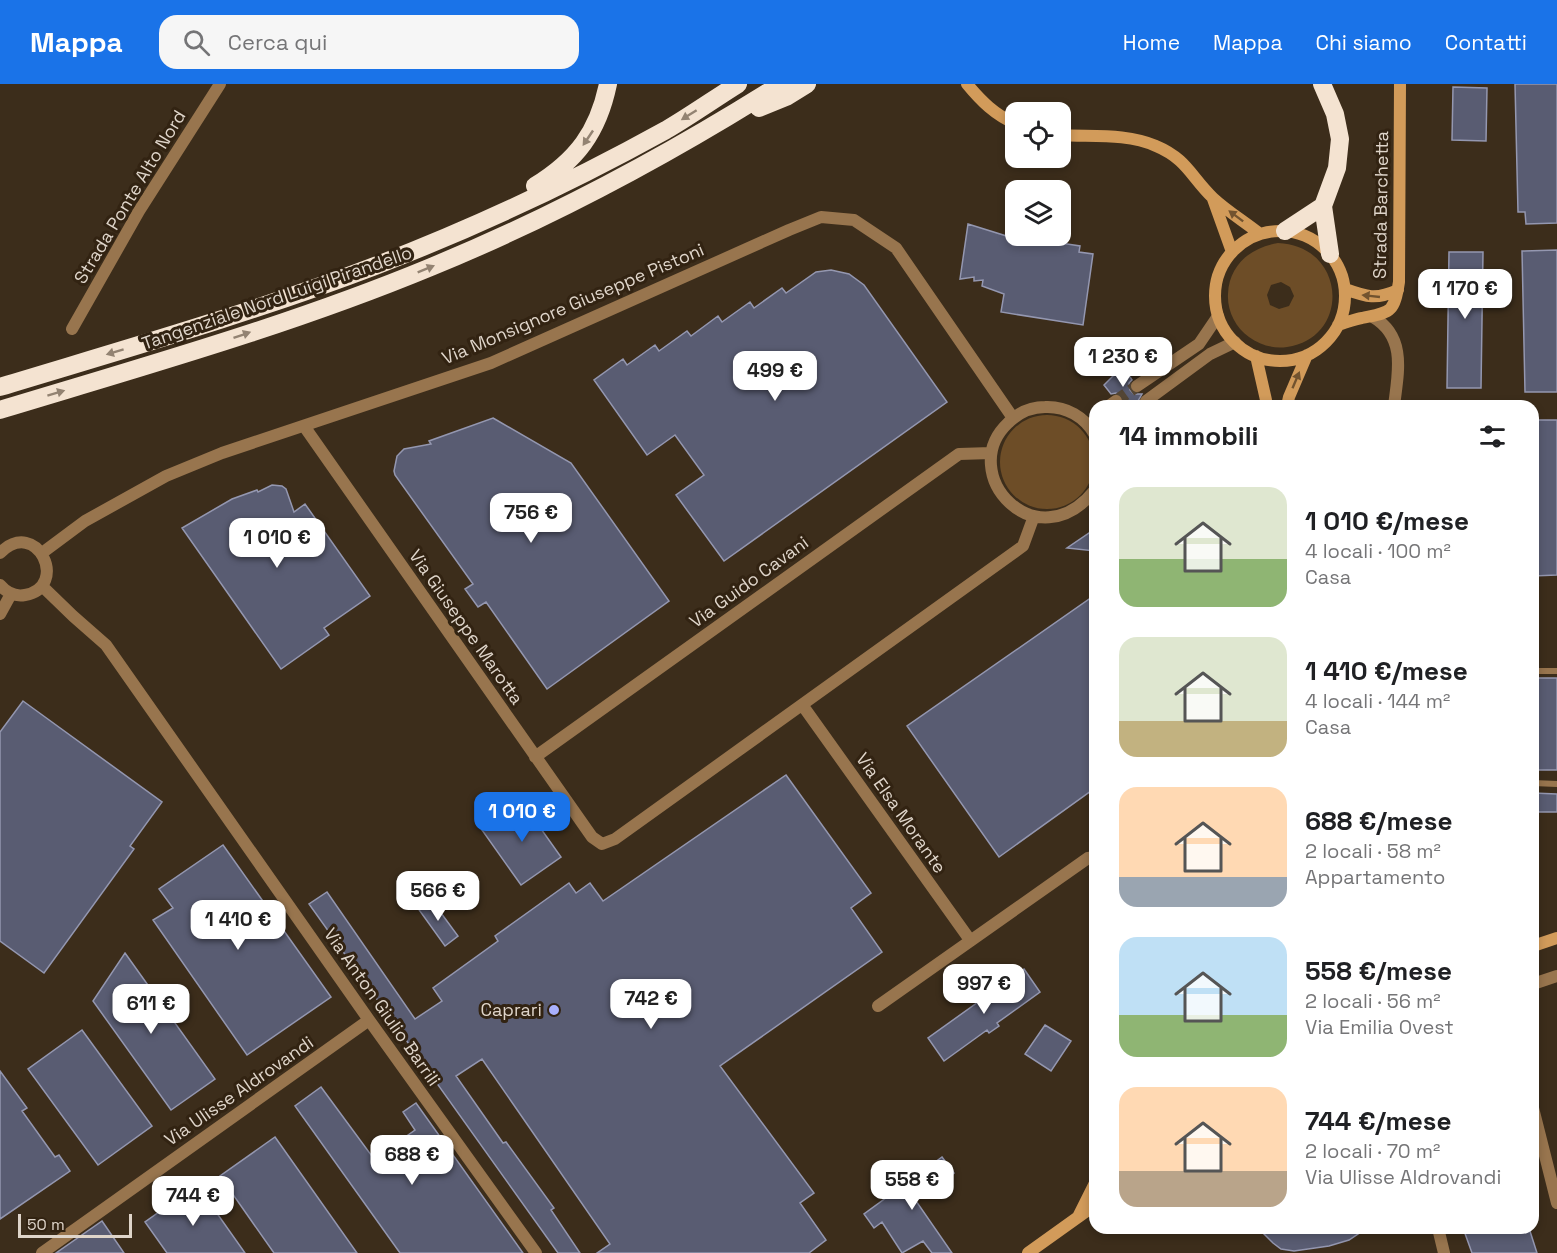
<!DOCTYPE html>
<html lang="it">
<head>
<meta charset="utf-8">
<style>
	body { margin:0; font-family:"Space Grotesk",sans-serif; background:#f6f6f6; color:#202124; height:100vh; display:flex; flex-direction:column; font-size:22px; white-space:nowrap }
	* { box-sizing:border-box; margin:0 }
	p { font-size:20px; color:#757577 }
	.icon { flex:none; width:33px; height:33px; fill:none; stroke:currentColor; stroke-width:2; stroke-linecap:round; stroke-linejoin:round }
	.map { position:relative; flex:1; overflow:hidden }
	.details { position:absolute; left:1089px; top:316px; width:450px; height:834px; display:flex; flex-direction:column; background:#fff; border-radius:18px; box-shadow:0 3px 9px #0003 }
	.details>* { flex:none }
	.tools { position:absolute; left:1005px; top:18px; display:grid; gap:12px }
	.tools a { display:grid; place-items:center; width:66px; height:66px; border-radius:12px; background:#fff; box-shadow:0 3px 9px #0003; font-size:30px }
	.scale { position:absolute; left:18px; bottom:15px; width:114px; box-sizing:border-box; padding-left:6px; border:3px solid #dfd5ca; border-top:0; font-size:16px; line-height:21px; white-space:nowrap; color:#dfd5ca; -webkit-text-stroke:4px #322312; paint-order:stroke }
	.price { position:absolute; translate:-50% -51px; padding:0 14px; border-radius:12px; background:#fff; color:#222; font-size:20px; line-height:39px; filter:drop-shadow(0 2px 3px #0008) }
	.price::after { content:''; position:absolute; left:50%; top:36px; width:18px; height:14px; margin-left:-9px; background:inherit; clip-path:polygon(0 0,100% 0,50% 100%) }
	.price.on { background:#1a73e8; color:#fff }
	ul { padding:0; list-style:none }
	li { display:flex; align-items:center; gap:18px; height:150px; padding:0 30px }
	li span { display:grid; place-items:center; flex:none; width:168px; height:120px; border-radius:18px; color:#555 }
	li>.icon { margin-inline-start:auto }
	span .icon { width:72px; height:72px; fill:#fffc; stroke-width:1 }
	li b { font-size:26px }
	h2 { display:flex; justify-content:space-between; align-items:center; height:72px; padding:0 30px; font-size:26px }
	header { display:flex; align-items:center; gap:36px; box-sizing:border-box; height:84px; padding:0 30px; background:#1a73e8; color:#fff }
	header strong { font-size:28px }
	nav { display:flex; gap:33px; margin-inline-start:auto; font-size:21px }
	.search { width:420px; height:54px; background:#f6f6f6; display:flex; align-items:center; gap:15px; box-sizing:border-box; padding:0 21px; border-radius:18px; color:#757577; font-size:22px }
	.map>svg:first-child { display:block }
	.grass { fill:#6d4d27; fill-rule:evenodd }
	.building { fill:#595c72; stroke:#9497b0; stroke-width:1.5 }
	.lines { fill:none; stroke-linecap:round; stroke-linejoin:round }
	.street-tunnel { stroke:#544635; stroke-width:12; stroke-dasharray:12 6; stroke-linecap:butt }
	.lane { stroke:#98754e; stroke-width:6 }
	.street { stroke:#98754e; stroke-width:12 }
	.secondary { stroke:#d29b5a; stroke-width:12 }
	.highway { stroke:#f4e3d1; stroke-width:18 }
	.oneway { fill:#938372 }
	.oneway2 { fill:#72532f }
	.poi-dot { fill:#a9b0fc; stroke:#322312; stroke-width:2 }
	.labels { text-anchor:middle; stroke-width:6; stroke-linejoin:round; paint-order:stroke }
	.street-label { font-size:18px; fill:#dfd5ca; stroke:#322312 }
	.poi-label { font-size:18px; fill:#dfd5ca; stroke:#322312; text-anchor:end }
</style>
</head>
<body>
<header>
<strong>Mappa</strong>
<div class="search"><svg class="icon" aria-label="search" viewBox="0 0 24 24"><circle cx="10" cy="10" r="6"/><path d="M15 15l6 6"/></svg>Cerca qui</div>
<nav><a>Home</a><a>Mappa</a><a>Chi siamo</a><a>Contatti</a></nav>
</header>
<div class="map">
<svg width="1557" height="1169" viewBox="0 0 1557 1169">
	<rect width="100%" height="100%" fill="#3c2d1b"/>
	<path class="grass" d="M1278,159C1347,162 1351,254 1287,263C1273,265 1260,261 1249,253C1235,243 1227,226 1228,210C1229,181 1251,163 1278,159ZM1281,198L1290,203L1294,212L1289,222L1279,225L1270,221L1267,211L1271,201Z
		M1000 378a47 47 0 1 1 94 0a47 47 0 1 1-94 0Z"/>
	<path class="building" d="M1515,0H1557V139L1526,140L1525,128H1518Z
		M1453,3L1487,4L1486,57L1452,56Z
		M968,140L1013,154L1014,152L1061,154L1060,159L1080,162L1079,168L1093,170L1083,241L1001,228L1004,210L982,202L983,196L974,197V193L960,195Z
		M1557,166V308H1525L1522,167Z
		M1449,168H1483L1481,304H1447Z
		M831,186L849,190L864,201L947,318L724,477L676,411L704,391L675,351L647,371L594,296L623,275L627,281L655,261L659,267L687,247L691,252L718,232L722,238L750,218L754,224L782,204L786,209L816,188Z
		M1123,282L1132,296L1129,299L1130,306L1134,310H1142L1138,317L1140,322H1122L1124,317L1122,312L1116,309L1111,310L1104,301Z
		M493,334L571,379L669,517L547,605L486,518L478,523L465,505L473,500L395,391L394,387L397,372L404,365L431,360L429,357Z
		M1533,336H1557V491L1533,492Z
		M272,401L282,402L286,405L294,428L305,420L370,512L324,544L329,551L281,585L182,444L232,415L257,406L258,408Z
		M1095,445V467L1067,464Z
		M1095,511V704L999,773L907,642Z
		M1533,594H1557V686H1533Z
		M23,617L162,718L130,762L134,765L44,889L0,857V648Z
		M786,691L871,809L851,824L882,868L720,982L814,1109L800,1119L826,1156L809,1169H597L610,1160L482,975L456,992L503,1059L506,1058L554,1124L551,1126L580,1169H558L309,820L327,808L415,935L442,917L433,904L498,857L495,852L569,799L576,809L590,799L603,817Z
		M1533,709L1557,710V728H1533Z
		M522,718L561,773L521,801L482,746Z
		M223,761L331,913L247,971L153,836L173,824L159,805Z
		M430,814L458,852L445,862L417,823Z
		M125,869L215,995L171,1026L93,917Z
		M1024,885L1040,908L997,939L999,942L989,949L987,946L944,977L928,954Z
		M1045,941L1071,957L1051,987L1025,970Z
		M82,946L152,1042L98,1081L28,985Z
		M0,987L27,1024L22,1027L55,1073L59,1071L70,1087L0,1135Z
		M321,1003L374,1075L415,1046L403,1028L416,1019L523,1169H400L295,1022Z
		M275,1053L357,1169H274L220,1092Z
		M942,1073L954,1089L916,1117L952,1169H932L923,1157L902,1169L882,1138L874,1144L864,1130Z
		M197,1101L245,1169H167L145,1138Z
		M102,1137L124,1169H56Z
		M1258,1144H1367L1349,1156L1329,1162L1294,1167L1281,1165L1273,1159Z
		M1463,1144H1529L1537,1169H1472Z"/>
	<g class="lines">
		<path class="street-tunnel" d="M1116,317L1137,302"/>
		<path class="lane" d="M1533,587H1557
			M1533,699L1557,700"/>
		<path class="street" d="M1373,233C1407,253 1398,289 1394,322
			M72,245L139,127L220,0
			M1137,302L1199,260L1218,232
			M1146,317L1210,270L1235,258
			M1109,322L1116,317
			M304,342L592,753L602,760L615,755L1023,462L1034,432
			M1095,351C1085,333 1066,322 1045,323C1031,323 1018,329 1008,339C955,389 1036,479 1095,406
			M0,469C37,432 70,503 25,511C15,513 6,508 0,501
			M42,469L85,437L166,392L222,369L491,279L789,146L821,133L854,136L896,164L1013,334
			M42,502L73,532L106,561L369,936L536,1169
			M0,530L11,510
			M803,622L970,856
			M535,673L959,370L991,369
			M1533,900L1557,892
			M878,922L1088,774L1095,773
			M1533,1024L1557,1119
			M1438,1144L1444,1169
			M42,1169L369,936"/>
		<path class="secondary" d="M967,0C981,17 995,31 1016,40
			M1060,51C1091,53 1127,49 1156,62C1187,75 1191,93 1213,114C1227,127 1245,138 1260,150
			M1213,115L1232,168
			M1215 212a65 65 0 1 1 130 0a65 65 0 1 1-130 0Z
			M1345,205C1367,213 1376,216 1398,206
			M1338,241C1346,239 1354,235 1362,234C1390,228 1394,230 1399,198L1400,0
			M1256,272L1266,316L1265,322
			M1287,322L1289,313L1307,271
			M1533,862L1557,854
			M1078,1133L1095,1099
			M1028,1169L1095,1121"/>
		<path class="highway" d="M1322,0L1335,30L1340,55L1337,84L1323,122L1330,170
			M759,24L786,13L807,0
			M535,102C577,76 598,48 608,0
			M1285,147L1323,122
			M0,303C125,265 252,229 375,182C474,144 572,98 666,46C690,32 714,15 738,0
			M0,326C145,282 291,241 431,183C553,133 670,70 781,0"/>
	</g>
	<defs><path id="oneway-solid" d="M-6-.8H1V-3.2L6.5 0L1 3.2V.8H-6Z" transform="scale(1.5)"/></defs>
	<g class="oneway">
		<use href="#oneway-solid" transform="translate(689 31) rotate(148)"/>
		<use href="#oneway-solid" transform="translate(588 54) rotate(124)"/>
		<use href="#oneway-solid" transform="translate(426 185) rotate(-22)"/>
		<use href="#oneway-solid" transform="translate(242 251) rotate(-19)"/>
		<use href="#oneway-solid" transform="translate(115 268) rotate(163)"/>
		<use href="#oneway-solid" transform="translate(56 309) rotate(-17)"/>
	</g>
	<g class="oneway2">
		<use href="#oneway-solid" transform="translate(1236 132) rotate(-143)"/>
		<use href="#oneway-solid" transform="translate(1371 212) rotate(-174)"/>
		<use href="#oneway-solid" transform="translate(1296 296) rotate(-67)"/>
	</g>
	<circle class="poi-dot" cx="554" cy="926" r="6"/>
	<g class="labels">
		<g class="street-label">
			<text transform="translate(130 113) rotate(-59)" y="6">Strada Ponte Alto Nord</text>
			<text transform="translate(1381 121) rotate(-89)" y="6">Strada Barchetta</text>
			<text transform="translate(277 214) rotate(-19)" y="6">Tangenziale Nord Luigi Pirandello</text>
			<text transform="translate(573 220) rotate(-23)" y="6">Via Monsignore Giuseppe Pistoni</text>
			<text transform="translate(749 498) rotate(-36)" y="6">Via Guido Cavani</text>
			<text transform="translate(466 543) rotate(55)" y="6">Via Giuseppe Marotta</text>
			<text transform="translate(901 729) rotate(55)" y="6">Via Elsa Morante</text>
			<text transform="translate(382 923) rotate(55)" y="6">Via Anton Giulio Barrili</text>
			<text transform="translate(239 1007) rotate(-35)" y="6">Via Ulisse Aldrovandi</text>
		</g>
		<g class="poi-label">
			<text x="542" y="932">Caprari</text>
		</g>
	</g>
</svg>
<div class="tools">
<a><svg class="icon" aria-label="locate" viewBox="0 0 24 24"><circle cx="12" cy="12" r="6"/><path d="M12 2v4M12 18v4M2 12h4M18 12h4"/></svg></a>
<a><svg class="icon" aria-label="layers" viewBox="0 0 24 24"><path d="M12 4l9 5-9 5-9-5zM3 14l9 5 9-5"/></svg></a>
</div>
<div class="scale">50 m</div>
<b class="price" style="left:1465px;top:236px">1 170 €</b>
<b class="price" style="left:1123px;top:304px">1 230 €</b>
<b class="price" style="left:775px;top:318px">499 €</b>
<b class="price" style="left:531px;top:460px">756 €</b>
<b class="price" style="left:277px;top:485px">1 010 €</b>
<b class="price on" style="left:522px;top:759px">1 010 €</b>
<b class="price" style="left:438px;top:838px">566 €</b>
<b class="price" style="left:238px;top:867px">1 410 €</b>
<b class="price" style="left:984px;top:931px">997 €</b>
<b class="price" style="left:651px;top:946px">742 €</b>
<b class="price" style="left:151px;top:951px">611 €</b>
<b class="price" style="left:412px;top:1102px">688 €</b>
<b class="price" style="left:912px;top:1127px">558 €</b>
<b class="price" style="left:193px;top:1143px">744 €</b>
<section class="details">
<h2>14 immobili<svg class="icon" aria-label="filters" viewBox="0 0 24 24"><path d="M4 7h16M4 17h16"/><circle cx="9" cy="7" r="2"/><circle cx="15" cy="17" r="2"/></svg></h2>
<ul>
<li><span style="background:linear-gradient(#dfe7d0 60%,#8fb573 0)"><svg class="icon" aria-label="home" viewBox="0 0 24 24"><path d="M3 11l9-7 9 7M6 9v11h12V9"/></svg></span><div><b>1 010 €/mese</b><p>4 locali · 100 m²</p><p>Casa</p></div></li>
<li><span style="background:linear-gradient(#dfe7d0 70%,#c2b280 0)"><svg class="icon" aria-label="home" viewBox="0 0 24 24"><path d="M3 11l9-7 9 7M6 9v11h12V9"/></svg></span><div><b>1 410 €/mese</b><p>4 locali · 144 m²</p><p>Casa</p></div></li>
<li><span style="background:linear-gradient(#ffd9b3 75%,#9aa5b1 0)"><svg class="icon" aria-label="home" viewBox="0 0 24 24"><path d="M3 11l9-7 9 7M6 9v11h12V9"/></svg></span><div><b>688 €/mese</b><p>2 locali · 58 m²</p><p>Appartamento</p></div></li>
<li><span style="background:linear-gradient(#bfe0f5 65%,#8fb573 0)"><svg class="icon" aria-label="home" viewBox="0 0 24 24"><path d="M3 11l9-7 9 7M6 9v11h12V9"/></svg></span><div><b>558 €/mese</b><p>2 locali · 56 m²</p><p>Via Emilia Ovest</p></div></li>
<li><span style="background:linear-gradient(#ffd9b3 70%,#b9a48a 0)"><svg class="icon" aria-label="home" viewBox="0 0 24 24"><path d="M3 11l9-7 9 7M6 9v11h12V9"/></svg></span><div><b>744 €/mese</b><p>2 locali · 70 m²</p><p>Via Ulisse Aldrovandi</p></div></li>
</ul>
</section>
</div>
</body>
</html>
